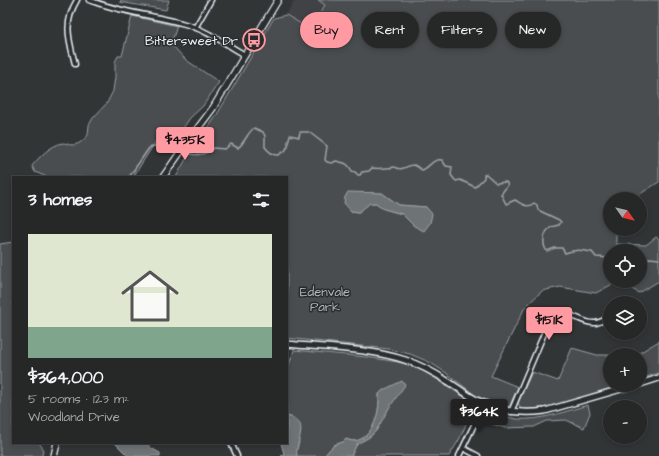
<!DOCTYPE html>
<html lang="en">
<head>
<meta charset="utf-8">
<style>
	body { margin:0; font-family:"Architects Daughter",sans-serif; background:#2e3030; color:#f1f3f6; height:100vh; display:flex; flex-direction:column; font-size:15px; white-space:nowrap }
	* { box-sizing:border-box; margin:0 }
	p { font-size:13px; color:#a4a6a8 }
	.icon { flex:none; width:22px; height:22px; fill:none; stroke:currentColor; stroke-width:2; stroke-linecap:round; stroke-linejoin:round }
	.map { position:relative; flex:1; overflow:hidden }
	.side { position:absolute; left:12px; top:176px; width:276px; height:268px; display:flex; flex-direction:column; background:#262828; border-radius:0px; box-shadow:0 2px 6px #0003,0 0 0 1px #424445 }
	.side>* { flex:none }
	.banner { position:absolute; left:300px; top:12px; width:299px; height:36px; display:flex; gap:8px }
	.needle { width:26px; rotate:124deg }
	.buttons { position:absolute; left:603px; top:192px; display:grid; gap:8px }
	.buttons a { display:grid; place-items:center; width:44px; height:44px; border-radius:50%; background:#262828; box-shadow:0 2px 6px #0003,0 0 0 1px #424445; font-size:20px }
	.price { position:absolute; translate:-50% -34px; padding:0 9px; border-radius:4px; background:#ff9aa2; color:#111; font-size:13px; line-height:26px; filter:drop-shadow(0 1px 2px #0008) }
	.price::after { content:''; position:absolute; left:50%; top:24px; width:12px; height:9px; margin-left:-6px; background:inherit; clip-path:polygon(0 0,100% 0,50% 100%) }
	.price.active { background:#222; color:#fff }
	ul { padding:0; list-style:none }
	li { display:grid; align-content:center; gap:8px; height:212px; padding:0 16px }
	li span { display:grid; place-items:center; height:124px; border-radius:0px; color:#555 }
	li>.icon { margin-inline-start:auto }
	span .icon { width:72px; height:72px; fill:#fffc; stroke-width:1 }
	li b { font-size:17px }
	h2 { display:flex; justify-content:space-between; align-items:center; height:48px; padding:0 16px; font-size:17px }
	.pill { padding:0 14px; border-radius:18px; background:#262828; box-shadow:0 2px 6px #0003,0 0 0 1px #424445; font-size:14px; line-height:36px }
	.pill.active { background:#ff9aa2; color:#111 }
	.map>svg:first-child { display:block }
	.built { fill:#3f4244 }
	.green { fill:#494d4f; stroke:#989fa4; fill-rule:evenodd }
	.water { fill:#6e7376; stroke:#9fa5aa }
	.lines { fill:none; stroke-linecap:round; stroke-linejoin:round }
	.stream { stroke:#9fa5aa; stroke-width:1.5 }
	.minor-casing { stroke:#e8f1f8; stroke-width:7 }
	.tertiary-casing { stroke:#e8f1f8; stroke-width:8 }
	.secondary-casing { stroke:#e8f1f8; stroke-width:8 }
	.minor { stroke:#2a2d2e; stroke-width:4 }
	.tertiary { stroke:#2a2d2e; stroke-width:5 }
	.secondary { stroke:#2a2d2e; stroke-width:5.5 }
	.labels { text-anchor:middle; stroke-width:3; stroke-linejoin:round; paint-order:stroke }
	.poi-label { font-size:13px; fill:#e8f1f8; stroke:#2a2d2e; text-anchor:end }
	.park-label { font-size:13px; fill:#b0b8bd; stroke:#2a2d2e }
</style>
</head>
<body>
<div class="map">
<svg width="659" height="456" viewBox="0 0 659 456">
	<rect width="100%" height="100%" fill="#323536"/>
	<filter id="ink" filterUnits="userSpaceOnUse"><feTurbulence type="fractalNoise" baseFrequency=".025" numOctaves="2"/><feDisplacementMap in="SourceGraphic" scale="8" xChannelSelector="R" yChannelSelector="G"/><feConvolveMatrix kernelMatrix="1 2 1 2 8 2 1 2 1" color-interpolation-filters="sRGB"/></filter>
	<g filter="url(#ink)">
		<path class="built" d="M295,0H318L325,4L310,29L286,15Z"/>
		<path class="green" d="M121,0H169L166,10L120,2Z
			M318,0H659V182L640,194L636,199H610V229H616V244L646,245L656,237L659,239V281L639,293L618,281H640V251H610V281H618L596,293L560,287L542,291L525,307L491,376L518,387L510,405L508,407L490,401L476,396L445,372L429,362L410,354L389,349L287,338V177H176L186,159L215,118L274,18L286,15L310,29L325,5ZM370,193H382L399,205L426,207L414,226L402,214L384,209L376,203H370L359,212L351,211Z
			M132,16L177,26L171,44L186,60L219,82L203,106L190,118L177,137L164,136L158,138L133,177H47L35,172L32,166C39,157 51,145 63,143C66,143 69,145 72,145C79,145 84,140 88,135L89,125L93,118L107,103L113,91L115,77V62L118,56H122Z
			M13,242V443H39L43,448L42,456H0V244Z
			M659,341V373L640,379V355H610V385H619C593,393 548,412 521,409L518,403L532,372L558,381L572,348L597,355H636Z
			M294,350L366,357L398,362L416,367L435,378L475,404L459,440L449,456H351C357,438 364,444 375,432C380,425 384,415 389,408L379,394C380,411 374,438 355,441C352,441 348,440 346,439L343,442L334,445L324,456H297L296,451L299,443L294,418L287,416V371Z
			M588,405L590,413L584,428L566,420L547,421L534,427L505,428L482,421L486,412L490,411C499,414 508,418 517,419C541,421 566,411 588,405Z"/>
		<path class="water" d="M348,192L382,193L399,205L426,207L432,214L430,223L424,231L414,226L402,214L384,209L376,203H370L359,212L351,211L344,203L345,197Z
			M402,381L405,385L389,408L376,431L369,437L357,444L351,456H324L334,445L343,442L346,439C348,440 352,441 355,441C374,438 380,411 379,394L383,390Z
			M287,416C313,422 294,442 297,456H281L284,454L281,443H287Z
			M115,443H146L151,448L160,453V456H128Z"/>
		<g class="lines">
			<path class="stream" d="M185,152C193,156 206,156 213,148L225,149L231,144L238,148C245,142 248,132 254,128L263,132L265,136V147C269,152 273,156 279,155L281,153L285,151L288,146V142L290,135L299,137L300,132H309L327,146L325,160L327,162L332,163L336,161C345,163 348,163 352,171L355,172L358,175H360L362,172L369,171L372,168C378,169 388,168 395,167C402,172 406,165 414,165C417,166 420,169 422,170C429,168 433,158 442,160L446,166L452,167L451,175L454,179L456,181L460,180L475,187L484,178V175L486,174L496,183L506,182L508,185L501,194L506,204L515,200C522,204 527,209 534,203L537,205L538,210L559,220L561,222L559,225C556,226 552,226 550,228C543,233 542,245 547,251L555,248H562L565,253C576,249 581,250 592,252L596,257L610,258
				M129,177L149,148L154,146L173,147
				M640,258L643,260L650,258L659,259"/>
			<g class="minor-casing">
				<path id="minor" d="M89,0C119,12 153,15 185,24C206,30 226,44 245,55
					M195,28L211,0
					M75,64C69,40 63,23 77,0
					M511,412L548,324C563,300 578,325 596,323C601,322 606,319 610,316
					M231,443L237,456
					M463,448L478,456
					M459,456L484,404"/>
			</g>
			<g class="tertiary-casing">
				<path id="tertiary" d="M287,344C326,348 368,348 405,360C421,365 435,373 449,382C460,389 470,398 483,403C503,412 524,414 545,411L635,385
					M640,384L659,378"/>
			</g>
			<g class="secondary-casing">
				<path id="secondary" d="M163,177L186,144L213,108L278,0
					M54,456L57,443"/>
			</g>
			<use href="#minor" class="minor"/>
			<use href="#tertiary" class="tertiary"/>
			<use href="#secondary" class="secondary"/>
		</g>
	</g>
	<defs>
		<g id="bus-ring" transform="scale(1.15)"><circle r="9.5" fill="#2a2d2e" stroke="#ff9aa2" stroke-width="1.5"/><path d="M-5-6H5V4H4V6H2V4H-2V6H-4V4H-5ZM-3.5-4V0h7V-4ZM-3.5 1.2v1.5H-2V1.2ZM2 1.2v1.5H3.5V1.2Z" fill="#ff9aa2"/></g>
	</defs>
	<g fill-rule="evenodd">
		<use href="#bus-ring" x="254" y="40"/>
	</g>
	<g class="labels">
		<g class="poi-label">
			<text x="238" y="45">Bittersweet Dr</text>
		</g>
		<g class="park-label">
			<text x="325" y="296">Edenvale<tspan x="325" dy="15">Park</tspan></text>
		</g>
	</g>
</svg>
<div class="buttons">
<a><svg class="needle" viewBox="-14 -14 28 28"><path d="M0-13l5 13h-10z" fill="#e53935"/><path d="M0 13l5-13h-10z" fill="#a4a6a8"/></svg></a>
<a><svg class="icon" aria-label="locate" viewBox="0 0 24 24"><circle cx="12" cy="12" r="6"/><path d="M12 2v4M12 18v4M2 12h4M18 12h4"/></svg></a>
<a><svg class="icon" aria-label="layers" viewBox="0 0 24 24"><path d="M12 4l9 5-9 5-9-5zM3 14l9 5 9-5"/></svg></a>
<a>+</a>
<a>−</a>
</div>
<b class="price" style="left:185px;top:161px">$435K</b>
<b class="price" style="left:549px;top:341px">$151K</b>
<b class="price active" style="left:479px;top:433px">$364K</b>
<div class="banner">
<a class="pill active">Buy</a>
<a class="pill">Rent</a>
<a class="pill">Filters</a>
<a class="pill">New</a>
</div>
<section class="side">
<h2>3 homes<svg class="icon" aria-label="filters" viewBox="0 0 24 24"><path d="M4 7h16M4 17h16"/><circle cx="9" cy="7" r="2"/><circle cx="15" cy="17" r="2"/></svg></h2>
<ul>
<li><span style="background:linear-gradient(#dfe7d0 75%,#7fa58c 0)"><svg class="icon" aria-label="home" viewBox="0 0 24 24"><path d="M3 11l9-7 9 7M6 9v11h12V9"/></svg></span><div><b>$364,000</b><p>5 rooms · 123 m²</p><p>Woodland Drive</p></div></li>
</ul>
</section>
</div>
</body>
</html>
